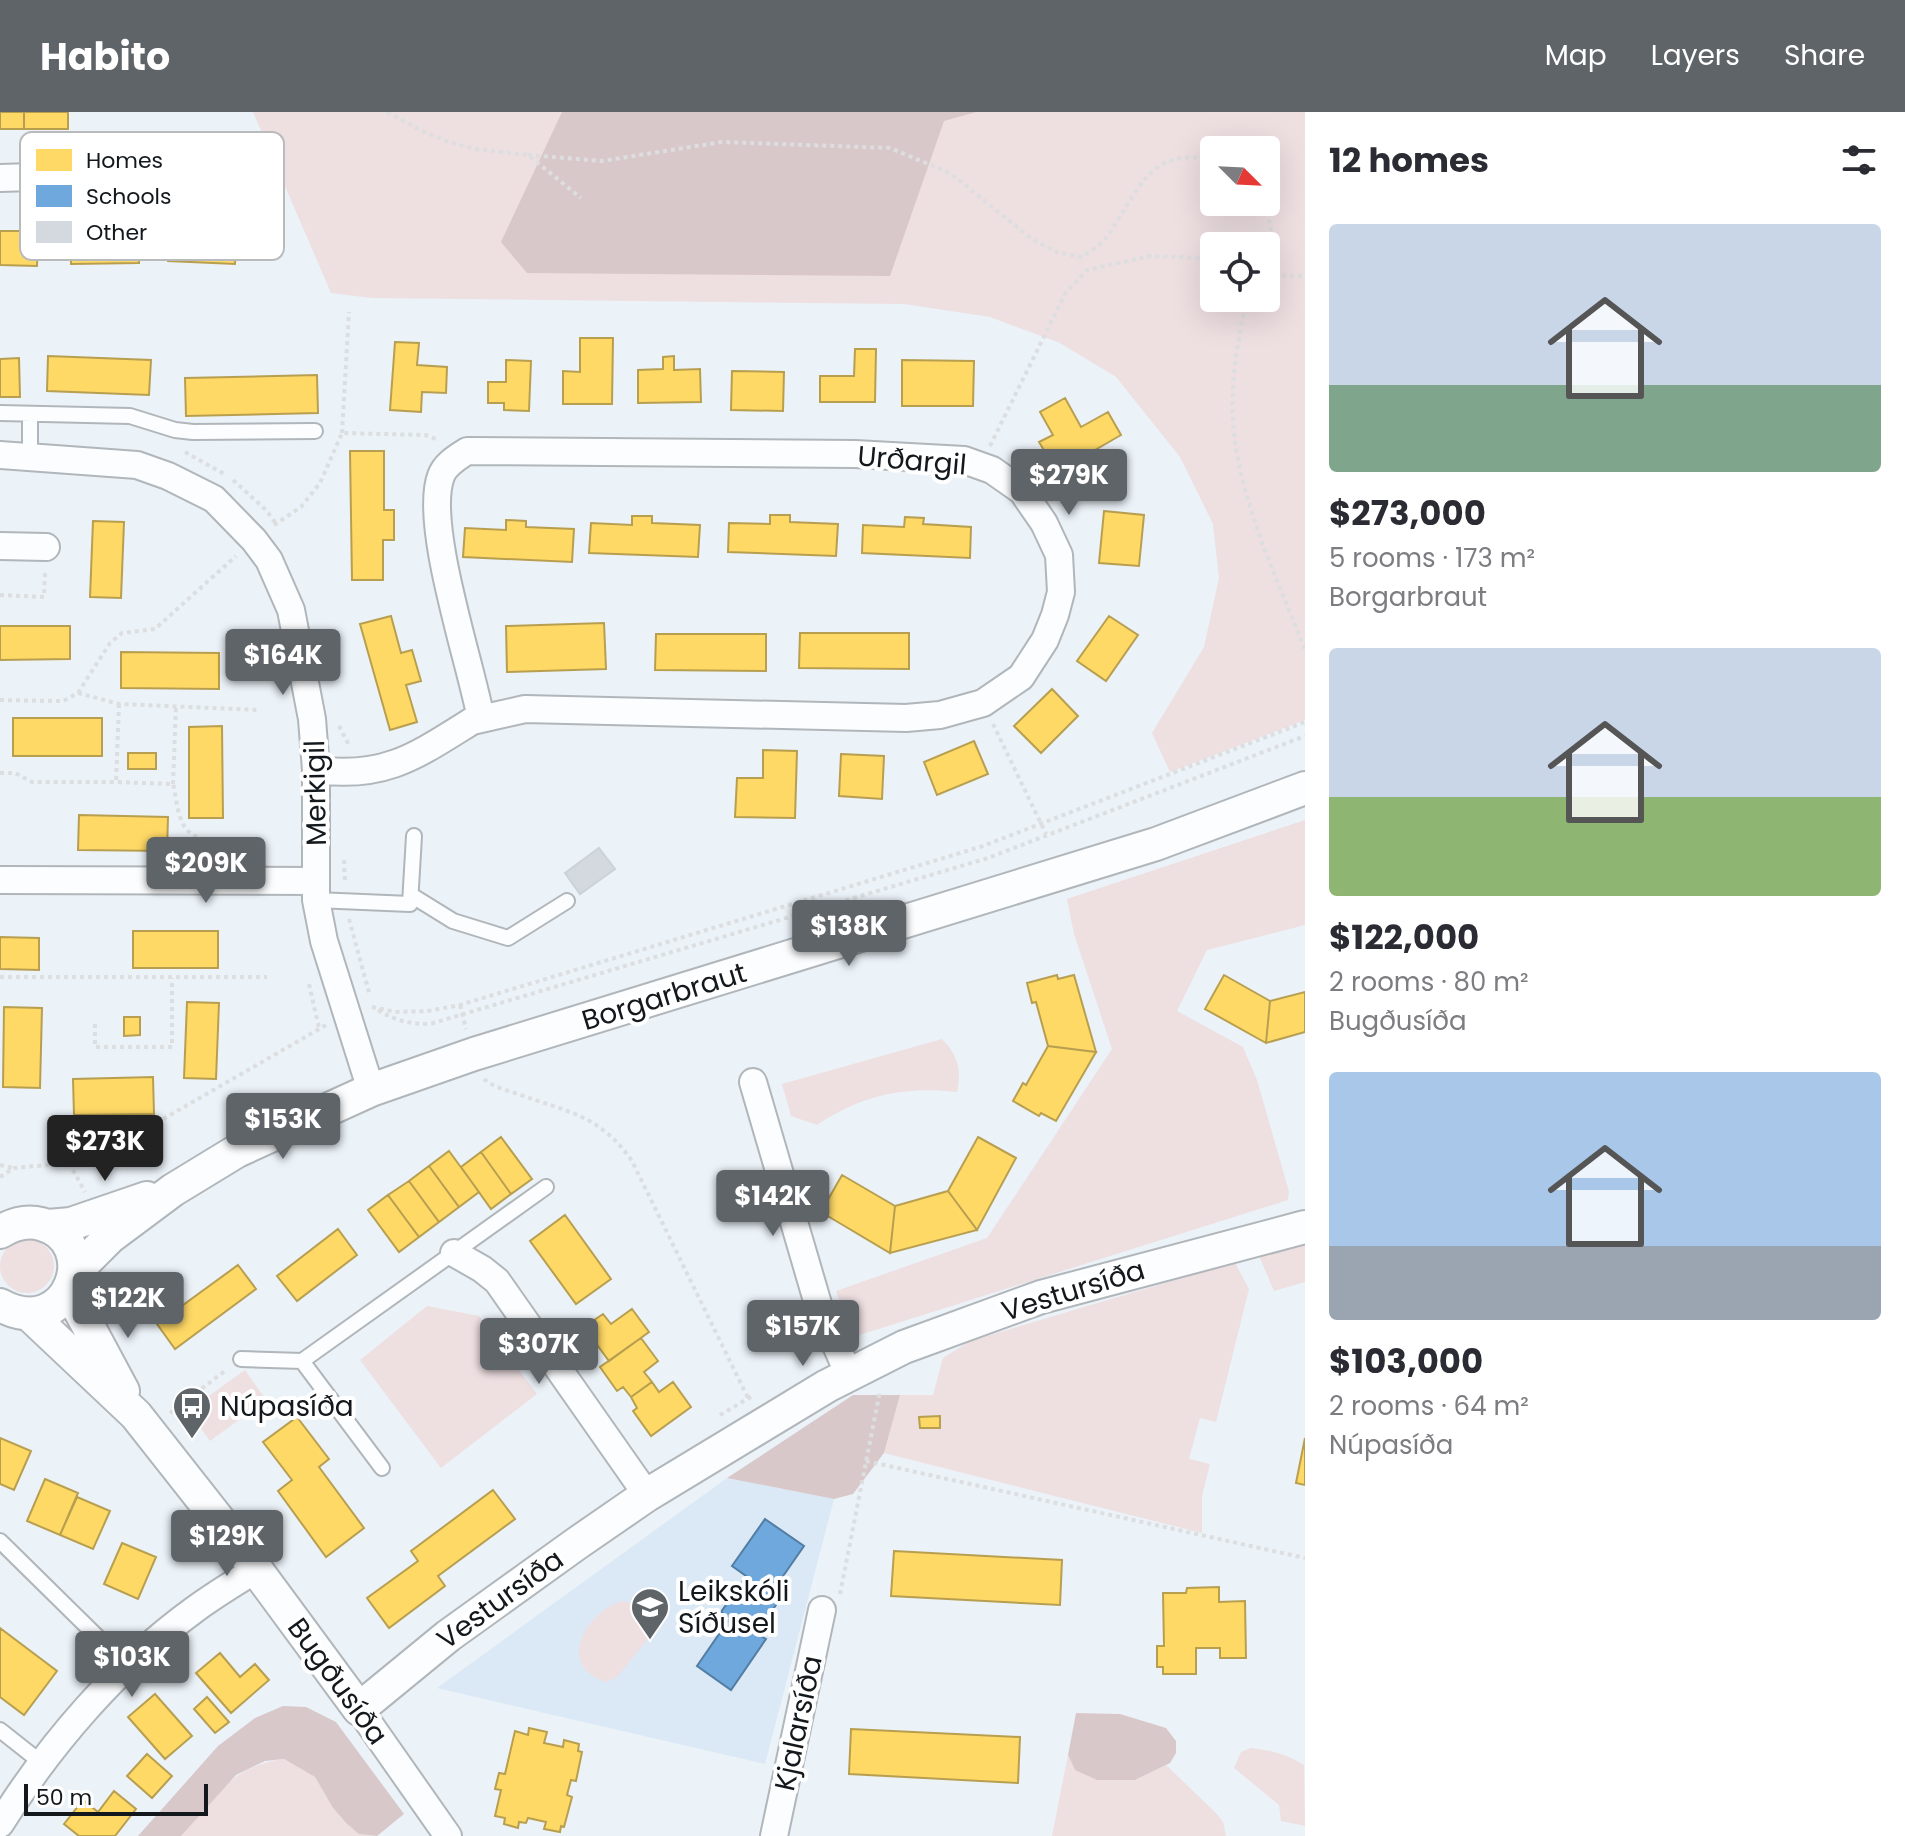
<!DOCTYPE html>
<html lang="en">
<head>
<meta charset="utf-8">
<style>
	body { margin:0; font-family:Poppins,sans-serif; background:#f2f2f3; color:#2b2b33; height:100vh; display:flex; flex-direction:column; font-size:30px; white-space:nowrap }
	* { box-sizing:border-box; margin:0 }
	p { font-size:26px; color:#7c7c81 }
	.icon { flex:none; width:44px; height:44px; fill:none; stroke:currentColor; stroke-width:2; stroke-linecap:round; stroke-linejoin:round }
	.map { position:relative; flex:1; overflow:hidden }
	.drawer { display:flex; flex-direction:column; background:#fff; width:600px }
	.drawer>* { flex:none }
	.needle { width:52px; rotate:114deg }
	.tools { position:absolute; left:1200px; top:24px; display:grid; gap:16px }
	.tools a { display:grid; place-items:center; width:80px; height:80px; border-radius:8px; background:#fff; box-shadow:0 8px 32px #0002; font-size:40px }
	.scale { position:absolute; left:24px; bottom:20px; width:184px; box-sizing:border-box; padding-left:8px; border:4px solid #13181c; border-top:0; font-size:22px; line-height:28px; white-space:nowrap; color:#13181c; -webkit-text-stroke:6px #fff; paint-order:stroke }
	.price { position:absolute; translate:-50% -68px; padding:0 18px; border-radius:8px; background:#5f6469; color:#fff; font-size:26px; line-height:52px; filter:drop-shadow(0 2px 4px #0008) }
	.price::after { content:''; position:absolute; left:50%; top:48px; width:24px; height:18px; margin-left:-12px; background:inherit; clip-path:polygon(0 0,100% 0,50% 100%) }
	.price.active { background:#222; color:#fff }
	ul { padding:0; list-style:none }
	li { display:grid; align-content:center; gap:16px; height:424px; padding:0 24px }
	li span { display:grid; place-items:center; height:248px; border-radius:8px; color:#555 }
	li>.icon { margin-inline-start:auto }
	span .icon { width:144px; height:144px; fill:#fffc; stroke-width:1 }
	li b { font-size:34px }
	h2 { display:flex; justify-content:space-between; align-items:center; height:96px; padding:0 24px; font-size:34px }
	header { display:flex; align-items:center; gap:48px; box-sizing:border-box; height:112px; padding:0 40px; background:#5f6469; color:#fff }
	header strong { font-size:38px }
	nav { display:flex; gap:44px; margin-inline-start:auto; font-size:28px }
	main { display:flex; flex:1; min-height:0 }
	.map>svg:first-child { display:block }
	.built { fill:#dae9f5 }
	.green { fill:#eedfe1; fill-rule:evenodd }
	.forest { fill:#d9c8ca }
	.homes { fill:#ffd966; stroke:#b89f50; stroke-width:2 }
	.schools { fill:#6fa8dc; stroke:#537da2; stroke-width:2 }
	.building { fill:#d3d9de; stroke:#ccd2d6; stroke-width:2 }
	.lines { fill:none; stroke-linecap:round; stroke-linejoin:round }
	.service-casing { stroke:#b0b6ba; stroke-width:18 }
	.minor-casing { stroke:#b0b6ba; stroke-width:30 }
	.tertiary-casing { stroke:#b0b6ba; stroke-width:36 }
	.path { stroke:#dcdee0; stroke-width:4; stroke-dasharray:4 4; stroke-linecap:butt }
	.service { stroke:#fcfdfe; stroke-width:14 }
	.minor { stroke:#fcfdfe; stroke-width:26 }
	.tertiary { stroke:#fcfdfe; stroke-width:32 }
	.labels { text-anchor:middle; stroke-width:8; stroke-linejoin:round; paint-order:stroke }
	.street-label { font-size:28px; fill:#13181c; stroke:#fff }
	.poi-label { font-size:28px; fill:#13181c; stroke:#fff; text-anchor:start }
	.key { fill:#fff; stroke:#b8babb; stroke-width:2 }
	.key-label { font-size:22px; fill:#13181c }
</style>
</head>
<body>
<header>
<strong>Habito</strong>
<nav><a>Map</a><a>Layers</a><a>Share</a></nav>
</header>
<main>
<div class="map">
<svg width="1305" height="1724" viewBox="0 0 1305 1724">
	<rect width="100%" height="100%" fill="#ebf2f8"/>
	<path class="built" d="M727,1366L834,1387L765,1652L437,1576Z"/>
	<path class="green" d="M253,0H1305V608L1170,660L1152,621L1204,535L1219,466L1213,412L1180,345L1116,265L1060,231L990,205L904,192L372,186L331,181ZM1214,38H1266V90H1214ZM1214,134H1266V186H1214Z
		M1305,708V813L1207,838L1177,899L1243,935L1257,968L1289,1080L1288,1088L853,1225L836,1179L987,1126L1112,937L1074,822L1067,787Z
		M942,927C958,943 962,959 957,980C904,974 862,983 817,1013L791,1004L782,972Z
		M0 1154a27 27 0 1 1 54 0a27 27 0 1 1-54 0Z
		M1305,1131V1170L1274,1179L1259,1144Z
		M1233,1147L1249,1177L1216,1310L1200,1306L1189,1347L1210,1352L1202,1384V1421L884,1341L900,1283H933L943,1246L970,1229L1175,1168Z
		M427,1194L479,1204L537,1282L441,1356L360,1248Z
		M245,1258L266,1288L210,1329L188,1299Z
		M622,1489C640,1492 650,1498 660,1512L618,1564L607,1570C555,1555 585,1500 622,1489Z
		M1251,1636C1271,1638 1288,1643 1304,1653L1305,1714L1281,1709L1279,1693L1234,1656L1241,1640Z
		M1068,1643L1075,1658L1135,1668L1166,1653L1216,1701L1223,1710L1226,1724H1052Z
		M284,1647L315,1665L333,1696L347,1712L359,1722L377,1724H181C208,1687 237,1652 284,1647Z"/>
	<path class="forest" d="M562,0H976L944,9L890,164L527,161L501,130Z
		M853,1283H900L884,1341L853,1382L834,1387L727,1366Z
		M283,1594L306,1595L336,1610L404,1702L377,1724L359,1722L347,1712L333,1696L315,1665L284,1647L265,1649L236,1663L181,1724H138L218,1634L255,1606Z
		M1076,1601L1120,1602L1166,1616L1176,1629V1641L1170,1651L1135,1668H1097L1075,1658L1068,1643Z"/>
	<path class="homes" d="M0,0H24V17H0Z
		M24,0H68V17H24Z
		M138,117L139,151L71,152V118Z
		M0,119H38L37,154L0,153Z
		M169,119L236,122L235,152L168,149Z
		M580,226H613L612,292H563V259L580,260Z
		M395,230L419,231L417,253L447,255L446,281L422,280L421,300L390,298Z
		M855,237H876L875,290H820V264H854Z
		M48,244L151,248L149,283L47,279Z
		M674,244V258L700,257L701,290L638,291V258L663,257V245Z
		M19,246L20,285H0V247Z
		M506,248L531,249L529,299L504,298V291H488V270H506Z
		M902,248L974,249L973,294H902Z
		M732,259L784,260L783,299L731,298Z
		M317,263L318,301L186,304L185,266Z
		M1065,286L1081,315L1108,300L1121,323L1057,360L1039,330L1053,323L1040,300Z
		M350,339H384V398H394V428H383V468H352Z
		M1104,399L1144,403L1139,454L1099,451Z
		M770,403H790V410L838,412L836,444L728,440L729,411L770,412Z
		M632,404H652V411L700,413L698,445L589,441L591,411L632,413Z
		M905,405L924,406L923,412L971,415L970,446L862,441L863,413L904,415Z
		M506,408L526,409V415L574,417L572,450L463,445L465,416L506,418Z
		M93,409L124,410L121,486L90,485Z
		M391,504L401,541L412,538L421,569L406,573L417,610L390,618L360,512Z
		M1109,504L1138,523L1106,569L1077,549Z
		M604,511L606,557L507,560L506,514Z
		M0,514H70V547L0,548Z
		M800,521H909V557L799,556Z
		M656,522H766V559L655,558Z
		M121,540L219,541V577L121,576Z
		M1052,577L1078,604L1041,641L1014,614Z
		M13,606H102V644H13Z
		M222,614L223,706H189V615Z
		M974,629L988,662L937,683L924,650Z
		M763,638L797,639L795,706L735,705L737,666H763Z
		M128,641H156V657H128Z
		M841,642L884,644L882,687L839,684Z
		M79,703L168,705L167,739L78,738Z
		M133,819H218V856H133Z
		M0,825L39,826V858L0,857Z
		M1057,863L1058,867L1074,863L1096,940L1048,934L1036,890L1032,891L1027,871Z
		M1224,863L1270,889L1266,931L1205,897Z
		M1305,880V920L1266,931L1270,889Z
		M187,890L219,891L216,967L184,966Z
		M4,895L42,896L40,976L3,975Z
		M124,905H140V923L124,924Z
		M1048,934L1096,940L1056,1009L1041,1001L1039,1004L1013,989L1023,971L1026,973Z
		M153,965L154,1002L74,1003L73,967Z
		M501,1025L532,1067L511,1082L481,1040Z
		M978,1025L1016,1046L977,1118L948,1079Z
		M449,1039L479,1080L459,1095L429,1054Z
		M481,1040L511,1082L491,1097L461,1055Z
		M429,1054L459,1095L439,1110L409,1069Z
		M842,1063L895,1094L890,1141L821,1100Z
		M409,1069L439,1110L419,1125L388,1083Z
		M948,1079L977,1118L890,1141L895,1094Z
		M388,1083L419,1125L399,1140L368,1098Z
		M565,1103L611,1167L576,1192L530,1129Z
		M338,1117L357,1143L297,1189L277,1164Z
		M238,1153L256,1177L175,1237L157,1212Z
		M632,1197L649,1220L609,1249L584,1215L603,1202L611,1212Z
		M641,1226L658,1249L644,1260L652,1270L631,1285L623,1275L617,1279L600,1255Z
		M652,1270L659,1280L673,1270L691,1295L651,1324L633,1299L637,1296L631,1285Z
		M940,1304V1316H920L919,1305Z
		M297,1305L329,1347L319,1355L364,1416L326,1445L278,1379L292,1368L263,1330Z
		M0,1326L31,1339L14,1378L0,1372Z
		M1305,1326V1373L1296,1371Z
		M45,1367L78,1381L60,1423L27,1409Z
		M493,1378L515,1407L438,1464L445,1474L389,1516L367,1486L418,1449L411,1439Z
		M77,1385L110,1399L93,1437L60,1423Z
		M122,1431L156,1445L138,1487L104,1472Z
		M894,1439L1062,1448L1060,1493L891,1484Z
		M1219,1475V1490L1245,1489L1246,1546H1220V1536H1196V1562H1163V1555H1157V1534H1164L1163,1481H1186L1187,1476Z
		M0,1516L57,1559L24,1603L0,1585Z
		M220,1541L240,1565L255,1552L269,1568L231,1601L196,1561Z
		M155,1582L192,1624L165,1647L128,1605Z
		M207,1585L229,1610L215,1621L194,1597Z
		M529,1616L547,1620L544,1631L563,1635L564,1628L579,1632L578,1639L582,1640L576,1669L571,1668L567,1683L572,1685L564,1715L561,1714L560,1720L544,1717L546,1710L528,1706L526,1711L519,1710L518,1716L504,1712L505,1706L495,1704L501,1678L495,1677L499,1661L505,1662L515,1619L528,1623Z
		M851,1617L1020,1625L1018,1671L849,1662Z
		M147,1642L172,1664L152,1686L127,1664Z
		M114,1679L136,1697L115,1724H79L64,1712L83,1688L98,1700Z"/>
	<path class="schools" d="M765,1407L804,1434L772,1480L781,1486L756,1521L766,1527L731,1578L697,1554L730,1506L721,1500L746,1464L732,1454Z"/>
	<path class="building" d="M599,736L615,757L580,782L565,761Z"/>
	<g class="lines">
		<g class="service-casing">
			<path id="service" d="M0,301L130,304L175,318L193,320L315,319
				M30,343V302
				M411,783L453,809L508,826L567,789
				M316,788L410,792L414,724
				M241,1247L302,1249L546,1075
				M302,1249L382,1356
				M0,1429L128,1555
				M0,1618L43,1652"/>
		</g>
		<g class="minor-casing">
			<path id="minor" d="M0,66L163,61
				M0,343L137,353L168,364L214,387L254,428L269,448L291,498L312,607L316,658V788L324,829L371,978
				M0,434L46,435
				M316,658C385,667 416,644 472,609L525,597L906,606L940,603L983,591L1021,565L1045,528L1055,503L1061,480L1059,443L1044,411L1022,379L992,358L964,348L855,342L467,339C458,345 445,352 441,364C423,412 471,552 481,607
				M0,768L316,769
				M753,970L818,1192L849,1263
				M454,1141L482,1157L497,1169L647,1383
				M359,1597L448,1724
				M0,1712C50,1632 117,1554 194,1498C214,1483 235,1471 256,1457
				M774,1724L822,1498"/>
		</g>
		<g class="tertiary-casing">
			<path id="tertiary" d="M48,1114L71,1112L147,1086
				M0,1120C13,1112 26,1108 41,1112C104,1129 70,1231 0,1193
				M75,1160L110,1125L173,1078L237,1039L371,978L474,942L1156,732L1305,676
				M72,1174L77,1193L123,1279
				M30,1203L136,1303L236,1430L359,1597L448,1524L576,1432L647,1383L827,1274L904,1235L1041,1185L1305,1115"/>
		</g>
		<path class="path" d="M387,0L424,20L449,30L475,37L528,43L581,86
			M528,43L602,49L722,30L890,36L950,61L1033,128L1059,141L1082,145C1090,139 1100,133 1107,125C1139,80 1147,34 1214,48
			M1265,134L1271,117L1265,90
			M1266,163L1305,164
			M1246,186C1241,216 1234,247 1233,278C1227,365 1274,458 1305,538
			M342,321L349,200
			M990,334L1065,182L1087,158L1150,144L1199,146L1214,150
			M185,340L226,363
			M233,368L266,398L277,413
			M274,413L301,395L320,371L342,321L425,323L439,328
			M0,483L44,485L45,459
			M78,581L119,592L259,598
			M0,588L63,589L78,581L110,531L122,521L155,517L236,444
			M119,592L116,670L173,672C176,684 177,699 182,710C192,735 237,732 259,733
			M993,612L1046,722
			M339,614L350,635
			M0,661H15L32,670H116
			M173,672L176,594
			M344,748L345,771
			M349,807L370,884
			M0,865H267
			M309,872L319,916
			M460,893L466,917
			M372,895L395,900L428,899L460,893L983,734L1305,610
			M378,898C396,909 409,912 430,912L988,746L1305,624
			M95,912V935H172V866
			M484,967C493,975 506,978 518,982C568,1000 600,1003 632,1049L748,1286
			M69,1051L85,1080
			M0,1053L13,1056
			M0,1065L14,1056L69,1051L144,1018L326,913
			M170,1301L226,1258
			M720,1303L754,1283
			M866,1349L1305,1446
			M840,1482L880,1279"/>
		<use href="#service" class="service"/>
		<use href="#minor" class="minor"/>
		<use href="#tertiary" class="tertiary"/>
	</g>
	<defs>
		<g id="bus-pin" transform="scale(2)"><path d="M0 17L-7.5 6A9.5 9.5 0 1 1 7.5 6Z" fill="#5f6469" stroke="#fff"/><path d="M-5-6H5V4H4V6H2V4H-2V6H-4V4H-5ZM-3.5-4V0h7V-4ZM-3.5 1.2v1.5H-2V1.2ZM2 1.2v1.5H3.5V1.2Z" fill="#fff"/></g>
		<g id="school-pin" transform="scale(2)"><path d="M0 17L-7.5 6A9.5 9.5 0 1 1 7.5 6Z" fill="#5f6469" stroke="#fff"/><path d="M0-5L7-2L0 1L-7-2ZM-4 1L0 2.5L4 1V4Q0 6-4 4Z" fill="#fff"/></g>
	</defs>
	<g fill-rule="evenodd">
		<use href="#bus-pin" x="192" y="1294"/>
		<use href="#school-pin" x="650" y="1495"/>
	</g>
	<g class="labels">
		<g class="street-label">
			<text transform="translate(912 348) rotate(5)" y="10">Urðargil</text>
			<text transform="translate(315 681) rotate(-91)" y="10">Merkigil</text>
			<text transform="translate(664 884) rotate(-17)" y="10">Borgarbraut</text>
			<text transform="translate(1073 1178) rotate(-17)" y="10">Vestursíða</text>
			<text transform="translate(500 1487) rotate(-36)" y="10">Vestursíða</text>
			<text transform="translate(338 1569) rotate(54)" y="10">Bugðusíða</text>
			<text transform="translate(798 1611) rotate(-78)" y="10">Kjalarsíða</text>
		</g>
		<g class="poi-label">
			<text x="220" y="1304">Núpasíða</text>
			<text x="678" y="1489">Leikskóli<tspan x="678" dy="32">Síðusel</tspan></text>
		</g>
	</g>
	<rect x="20" y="20" width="264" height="128" rx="12" class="key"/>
	<rect x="36" y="37" width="36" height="22" fill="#ffd966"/>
	<rect x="36" y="73" width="36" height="22" fill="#6fa8dc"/>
	<rect x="36" y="109" width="36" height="22" fill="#d3d9de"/>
	<g class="key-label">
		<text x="86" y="56">Homes</text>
		<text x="86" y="92">Schools</text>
		<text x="86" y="128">Other</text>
	</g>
</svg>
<div class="tools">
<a><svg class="needle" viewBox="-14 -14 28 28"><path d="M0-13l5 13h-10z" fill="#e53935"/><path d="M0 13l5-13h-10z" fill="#7c7c81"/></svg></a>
<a><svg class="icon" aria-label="locate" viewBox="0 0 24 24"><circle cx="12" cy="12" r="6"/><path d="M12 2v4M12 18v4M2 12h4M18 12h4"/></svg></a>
</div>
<div class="scale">50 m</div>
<b class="price" style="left:1069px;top:405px">$279K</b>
<b class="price" style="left:283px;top:585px">$164K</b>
<b class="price" style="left:206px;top:793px">$209K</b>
<b class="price" style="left:849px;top:856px">$138K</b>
<b class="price" style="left:283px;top:1049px">$153K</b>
<b class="price active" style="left:105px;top:1071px">$273K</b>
<b class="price" style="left:773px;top:1126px">$142K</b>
<b class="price" style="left:128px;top:1228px">$122K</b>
<b class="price" style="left:803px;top:1256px">$157K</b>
<b class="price" style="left:539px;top:1274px">$307K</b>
<b class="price" style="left:227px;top:1466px">$129K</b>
<b class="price" style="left:132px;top:1587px">$103K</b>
</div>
<section class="drawer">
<h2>12 homes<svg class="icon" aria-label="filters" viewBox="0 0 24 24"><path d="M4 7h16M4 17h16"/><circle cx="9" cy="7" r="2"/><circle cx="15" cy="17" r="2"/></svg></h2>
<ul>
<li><span style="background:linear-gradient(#c9d6e8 65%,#7fa58c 0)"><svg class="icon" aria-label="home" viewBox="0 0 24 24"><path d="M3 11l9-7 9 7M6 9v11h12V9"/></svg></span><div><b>$273,000</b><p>5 rooms · 173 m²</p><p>Borgarbraut</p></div></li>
<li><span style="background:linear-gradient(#c9d6e8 60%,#8fb573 0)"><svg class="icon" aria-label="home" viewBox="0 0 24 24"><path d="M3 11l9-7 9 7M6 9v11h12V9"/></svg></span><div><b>$122,000</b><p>2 rooms · 80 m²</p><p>Bugðusíða</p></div></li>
<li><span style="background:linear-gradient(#a9c7e8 70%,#9aa5b1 0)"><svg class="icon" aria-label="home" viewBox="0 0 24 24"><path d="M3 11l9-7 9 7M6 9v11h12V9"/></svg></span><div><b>$103,000</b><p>2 rooms · 64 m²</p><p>Núpasíða</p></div></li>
</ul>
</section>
</main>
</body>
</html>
